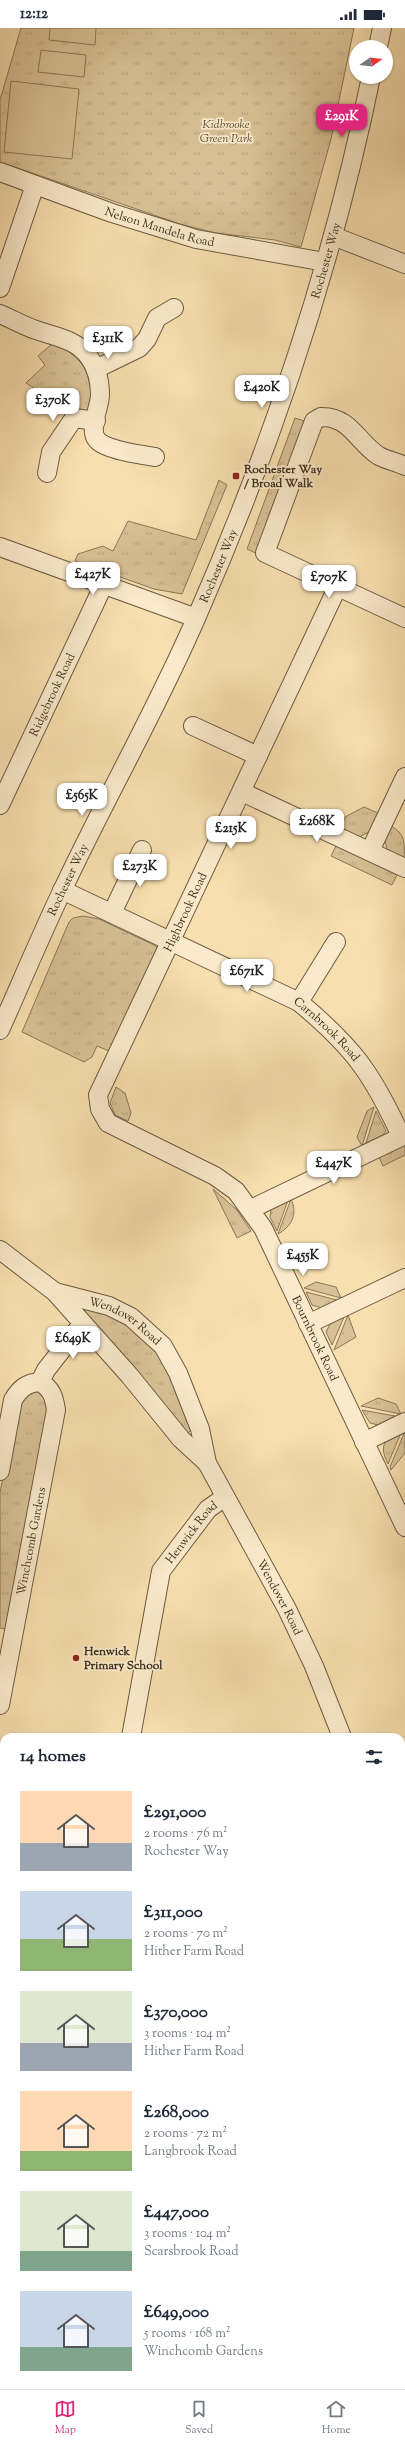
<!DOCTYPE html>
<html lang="en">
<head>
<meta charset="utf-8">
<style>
	body { margin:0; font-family:"Sorts Mill Goudy",serif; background:#f6f6f7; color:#1f2937; height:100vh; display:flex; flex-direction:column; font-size:15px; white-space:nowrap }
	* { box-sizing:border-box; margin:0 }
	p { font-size:13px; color:#747a83 }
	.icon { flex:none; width:22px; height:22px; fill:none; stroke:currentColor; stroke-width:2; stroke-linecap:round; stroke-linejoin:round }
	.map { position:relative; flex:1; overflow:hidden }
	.drawer { position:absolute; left:0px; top:1705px; width:405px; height:656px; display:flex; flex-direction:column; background:#fff; border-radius:12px 12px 0 0; box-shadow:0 1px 3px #0004 }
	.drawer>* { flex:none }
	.needle { width:26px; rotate:76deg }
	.buttons { position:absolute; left:349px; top:12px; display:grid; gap:8px }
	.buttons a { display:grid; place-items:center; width:44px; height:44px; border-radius:50%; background:#fff; box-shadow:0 1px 3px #0004; font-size:20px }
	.price { position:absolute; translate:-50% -34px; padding:0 9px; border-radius:8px; background:#fff; color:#222; font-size:13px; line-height:26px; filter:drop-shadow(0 1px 2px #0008) }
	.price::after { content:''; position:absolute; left:50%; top:24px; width:12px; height:9px; margin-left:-6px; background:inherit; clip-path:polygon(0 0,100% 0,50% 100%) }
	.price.active { background:#db2777; color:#fff }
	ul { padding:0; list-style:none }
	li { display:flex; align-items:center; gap:12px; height:100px; padding:0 20px }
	li span { display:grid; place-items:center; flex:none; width:112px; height:80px; border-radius:0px; color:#555 }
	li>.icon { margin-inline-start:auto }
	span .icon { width:48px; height:48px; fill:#fffc; stroke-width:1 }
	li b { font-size:17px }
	h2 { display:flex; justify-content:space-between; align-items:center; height:48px; padding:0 20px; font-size:17px }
	.status { display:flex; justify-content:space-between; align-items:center; height:28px; padding:0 20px; background:#fff; direction:ltr }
	.status svg { height:11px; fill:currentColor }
	.tabs { display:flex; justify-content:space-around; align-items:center; height:56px; border-top:1px solid #e0e1e3; background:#fff; font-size:11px; color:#747a83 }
	.tabs a { display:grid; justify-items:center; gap:2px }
	.tabs .active { color:#db2777 }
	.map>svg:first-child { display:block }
	.grass { fill:url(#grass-tufts); stroke:#8a7859 }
	.garden { fill:#d8c196; stroke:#8a7859 }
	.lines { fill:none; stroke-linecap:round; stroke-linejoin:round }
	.minor-casing { stroke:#6b5b41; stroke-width:20 }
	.minor { stroke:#faeacb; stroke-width:18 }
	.poi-dot { fill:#8f2418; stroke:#faeacb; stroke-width:1.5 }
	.labels { text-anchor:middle; stroke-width:3.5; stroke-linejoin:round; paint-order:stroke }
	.park-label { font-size:12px; font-style:italic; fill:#5b4c34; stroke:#faeacb }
	.street-label { font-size:12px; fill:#3c2f1c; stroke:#faeacb }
	.poi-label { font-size:12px; font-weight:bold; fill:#3c2f1c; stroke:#faeacb; text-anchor:start }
</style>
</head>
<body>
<div class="status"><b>12:12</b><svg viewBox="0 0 49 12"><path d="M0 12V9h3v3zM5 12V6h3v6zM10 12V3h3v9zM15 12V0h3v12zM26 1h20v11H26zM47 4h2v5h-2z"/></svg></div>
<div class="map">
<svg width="405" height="2361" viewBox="0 0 405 2361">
	<defs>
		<pattern id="grass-tufts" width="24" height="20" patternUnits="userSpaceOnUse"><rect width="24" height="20" fill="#d8c196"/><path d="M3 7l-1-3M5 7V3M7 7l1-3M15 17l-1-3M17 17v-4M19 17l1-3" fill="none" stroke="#baa681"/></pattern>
	</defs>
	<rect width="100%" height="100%" fill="#f8dfaf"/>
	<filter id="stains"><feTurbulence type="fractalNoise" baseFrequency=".005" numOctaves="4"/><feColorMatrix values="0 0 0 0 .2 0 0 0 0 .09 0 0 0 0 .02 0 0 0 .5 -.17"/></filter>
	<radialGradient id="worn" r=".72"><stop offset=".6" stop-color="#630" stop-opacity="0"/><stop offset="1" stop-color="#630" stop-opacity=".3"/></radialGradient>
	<path class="grass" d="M21,0H354L331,111L301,219L275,212L216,205L180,196L0,134V72Z
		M52,316C86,326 96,355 88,386L55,368L52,372L26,355L45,337L38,328Z
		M295,390L307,394L260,527L247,521Z
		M219,452L227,457L182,566L154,561L75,533L78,526L103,518L113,523L128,493L196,512Z
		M364,779L378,785L369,804L359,809L341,801L345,789Z
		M391,798C405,806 405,814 404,831L387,822L385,812Z
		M336,818L397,847L392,857L331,828Z
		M83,888L99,891L156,918L157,921L109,1023L97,1018L92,1029L84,1034L22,1004L69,894L73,890Z
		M116,1059L125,1065L131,1085L128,1093L115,1087L110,1075Z
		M374,1079L362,1118L357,1109L367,1083Z
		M376,1083L386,1103L383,1107L366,1115Z
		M405,1117V1127L383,1138L379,1129Z
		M213,1161L237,1182L251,1203L237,1210Z
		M291,1171C298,1186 292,1198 278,1206Z
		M288,1172L277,1203L270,1189L271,1181Z
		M316,1254L336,1259L341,1270L304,1260Z
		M306,1264L337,1272L322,1280L312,1277Z
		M86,1277L122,1290L166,1332L192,1401L188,1405H184L82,1281Z
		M348,1287L356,1309L334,1322Z
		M344,1289L332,1317L326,1304L330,1296Z
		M33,1360L50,1370L6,1601L0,1600V1465L17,1374Z
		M378,1370L396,1376L401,1386L361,1378Z
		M362,1382L395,1388L378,1397L370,1395Z
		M405,1403V1425L391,1442L390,1439Z
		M401,1405L388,1436C379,1417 383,1413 401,1405Z"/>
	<path class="garden" d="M50,0H96L95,17L49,12Z
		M41,22L86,27L84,49L38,44Z
		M11,53L79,61L72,131L4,124Z"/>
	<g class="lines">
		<g class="minor-casing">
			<g id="minor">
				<path d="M378,19L382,0"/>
				<path id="s1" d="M0,144L112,185L196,211L325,234"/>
				<path d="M333,208L405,236"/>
				<path d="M0,260L35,157"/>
				<path d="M0,286C12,291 24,298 36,302C56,309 76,311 89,329C97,340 100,354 100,367C100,379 88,401 97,412C106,422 142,427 155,429"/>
				<path d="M96,341L139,320L147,311L157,290L174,280"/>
				<path d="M405,438C397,434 386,432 379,428C358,415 350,388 321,389L314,393L265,525L405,590"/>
				<path d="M47,445L51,424L74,390L96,393"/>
				<path d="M0,519L196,590"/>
				<path id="s2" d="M338,558L98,1067L100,1081L108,1095L215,1148L236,1163L263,1200L405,1499"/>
				<path d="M193,698L258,728"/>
				<path d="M242,764L405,840"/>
				<path id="s3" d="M0,777L104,556"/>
				<path d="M370,823L405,749"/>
				<path id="s4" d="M62,862L299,974C353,1019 372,1045 401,1108"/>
				<path d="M112,885L142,822"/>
				<path d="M299,974L336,914"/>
				<path id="s5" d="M0,1002C21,955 41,907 63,861C106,769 157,681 197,588C273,415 333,234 371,49"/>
				<path d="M251,1181L405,1107"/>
				<path d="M0,1222L55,1264L129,1347L181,1411L207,1435"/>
				<path id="s6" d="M55,1264L109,1278L131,1289L163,1318L178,1345L200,1401L207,1435L287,1581L314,1638L342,1709"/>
				<path d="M308,1296L405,1250"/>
				<path d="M40,1354L46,1342L82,1296"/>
				<path d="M364,1414L405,1394"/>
				<path d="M0,1443L13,1372C20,1360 27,1355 40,1354C52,1361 54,1369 56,1382L0,1677"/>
				<path id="s7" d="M131,1709L161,1543L208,1481L225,1469"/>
				<path d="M401,1804L405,1803"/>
				<path d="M0,1908L4,1907"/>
				<path d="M401,1923L405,1941"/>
				<path d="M401,1960L405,1959"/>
				<path d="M0,1988L4,2001"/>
				<path d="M0,2056L4,2055"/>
				<path d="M401,2174L405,2158"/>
				<path d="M0,2182L4,2181"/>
				<path d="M0,2228L4,2227"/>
				<path d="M0,2327L4,2325"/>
				<path d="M268,2357L273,2361"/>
				<path d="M110,2361L111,2357"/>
			</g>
		</g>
		<use href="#minor" class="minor"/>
	</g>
	<g class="poi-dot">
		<rect x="232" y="444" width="8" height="8" rx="2"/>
		<circle cx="76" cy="1630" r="4"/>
	</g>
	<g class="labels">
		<g class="park-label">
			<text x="226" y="100">Kidbrooke<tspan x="226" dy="14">Green Park</tspan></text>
		</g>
		<g class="street-label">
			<text dy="4" stroke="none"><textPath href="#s1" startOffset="169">Nelson Mandela Road</textPath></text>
			<text dy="4" stroke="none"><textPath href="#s5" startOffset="837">Rochester Way</textPath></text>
			<text dy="4" stroke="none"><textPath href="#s5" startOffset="513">Rochester Way</textPath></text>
			<text dy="4" stroke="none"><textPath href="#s3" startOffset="122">Ridgebrook Road</textPath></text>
			<text dy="4" stroke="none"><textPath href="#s5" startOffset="165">Rochester Way</textPath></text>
			<text transform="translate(185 884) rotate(-65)" y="4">Highbrook Road</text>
			<text dy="4" stroke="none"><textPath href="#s4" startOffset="301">Carnbrook Road</textPath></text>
			<text dy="4" stroke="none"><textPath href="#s6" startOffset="77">Wendover Road</textPath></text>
			<text dy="4" stroke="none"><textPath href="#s2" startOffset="906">Bournbrook Road</textPath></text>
			<text dy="4" stroke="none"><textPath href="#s7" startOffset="218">Henwick Road</textPath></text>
			<text transform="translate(31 1513) rotate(-79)" y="4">Winchcomb Gardens</text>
			<text dy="4" stroke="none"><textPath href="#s6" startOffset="402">Wendover Road</textPath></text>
		</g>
		<g class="poi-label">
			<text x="244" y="445">Rochester Way<tspan x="244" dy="14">/ Broad Walk</tspan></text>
			<text x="84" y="1627">Henwick<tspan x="84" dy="14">Primary School</tspan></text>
		</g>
	</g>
	<rect width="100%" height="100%" filter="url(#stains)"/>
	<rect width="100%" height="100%" fill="url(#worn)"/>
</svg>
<div class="buttons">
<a><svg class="needle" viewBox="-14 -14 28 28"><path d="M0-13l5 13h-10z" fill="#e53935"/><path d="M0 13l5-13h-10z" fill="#747a83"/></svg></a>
</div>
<b class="price active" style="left:342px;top:110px">£291K</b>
<b class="price" style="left:108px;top:332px">£311K</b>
<b class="price" style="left:262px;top:381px">£420K</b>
<b class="price" style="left:53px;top:394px">£370K</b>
<b class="price" style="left:93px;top:568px">£427K</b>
<b class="price" style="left:329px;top:571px">£707K</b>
<b class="price" style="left:82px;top:789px">£565K</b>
<b class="price" style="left:317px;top:815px">£268K</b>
<b class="price" style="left:231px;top:822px">£215K</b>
<b class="price" style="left:140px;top:860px">£273K</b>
<b class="price" style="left:247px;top:965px">£671K</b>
<b class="price" style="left:334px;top:1157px">£447K</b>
<b class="price" style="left:303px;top:1249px">£455K</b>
<b class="price" style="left:73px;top:1332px">£649K</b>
<section class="drawer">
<h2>14 homes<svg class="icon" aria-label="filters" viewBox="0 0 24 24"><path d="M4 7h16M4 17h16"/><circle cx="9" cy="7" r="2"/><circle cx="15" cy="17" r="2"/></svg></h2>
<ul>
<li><span style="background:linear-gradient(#ffd9b3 65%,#9aa5b1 0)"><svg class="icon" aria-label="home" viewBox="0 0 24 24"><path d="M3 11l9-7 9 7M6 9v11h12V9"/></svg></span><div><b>£291,000</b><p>2 rooms · 76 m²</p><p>Rochester Way</p></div></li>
<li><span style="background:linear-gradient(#c9d6e8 60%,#8fb573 0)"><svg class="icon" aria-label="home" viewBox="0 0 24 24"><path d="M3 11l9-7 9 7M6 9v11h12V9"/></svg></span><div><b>£311,000</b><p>2 rooms · 70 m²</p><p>Hither Farm Road</p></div></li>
<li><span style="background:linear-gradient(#dfe7d0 65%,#9aa5b1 0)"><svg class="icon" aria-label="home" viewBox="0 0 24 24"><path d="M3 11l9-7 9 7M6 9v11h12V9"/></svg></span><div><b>£370,000</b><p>3 rooms · 104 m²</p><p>Hither Farm Road</p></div></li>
<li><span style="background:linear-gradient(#ffd9b3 75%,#8fb573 0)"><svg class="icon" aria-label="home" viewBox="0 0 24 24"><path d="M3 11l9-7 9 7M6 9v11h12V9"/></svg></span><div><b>£268,000</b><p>2 rooms · 72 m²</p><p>Langbrook Road</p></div></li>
<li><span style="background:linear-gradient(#dfe7d0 75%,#7fa58c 0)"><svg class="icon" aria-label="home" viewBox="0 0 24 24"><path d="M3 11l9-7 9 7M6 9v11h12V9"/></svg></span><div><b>£447,000</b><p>3 rooms · 104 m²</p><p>Scarsbrook Road</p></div></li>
<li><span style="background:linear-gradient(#c9d6e8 70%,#7fa58c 0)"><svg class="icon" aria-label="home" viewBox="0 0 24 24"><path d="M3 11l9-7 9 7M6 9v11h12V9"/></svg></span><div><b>£649,000</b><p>5 rooms · 168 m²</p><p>Winchcomb Gardens</p></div></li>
</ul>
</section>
</div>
<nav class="tabs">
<a class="active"><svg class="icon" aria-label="map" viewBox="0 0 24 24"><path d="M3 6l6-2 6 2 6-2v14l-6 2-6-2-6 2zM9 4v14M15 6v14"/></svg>Map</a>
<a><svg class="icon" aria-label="saved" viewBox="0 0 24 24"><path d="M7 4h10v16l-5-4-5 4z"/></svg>Saved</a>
<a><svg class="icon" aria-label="home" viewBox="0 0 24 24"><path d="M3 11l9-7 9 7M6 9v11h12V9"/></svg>Home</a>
</nav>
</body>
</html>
